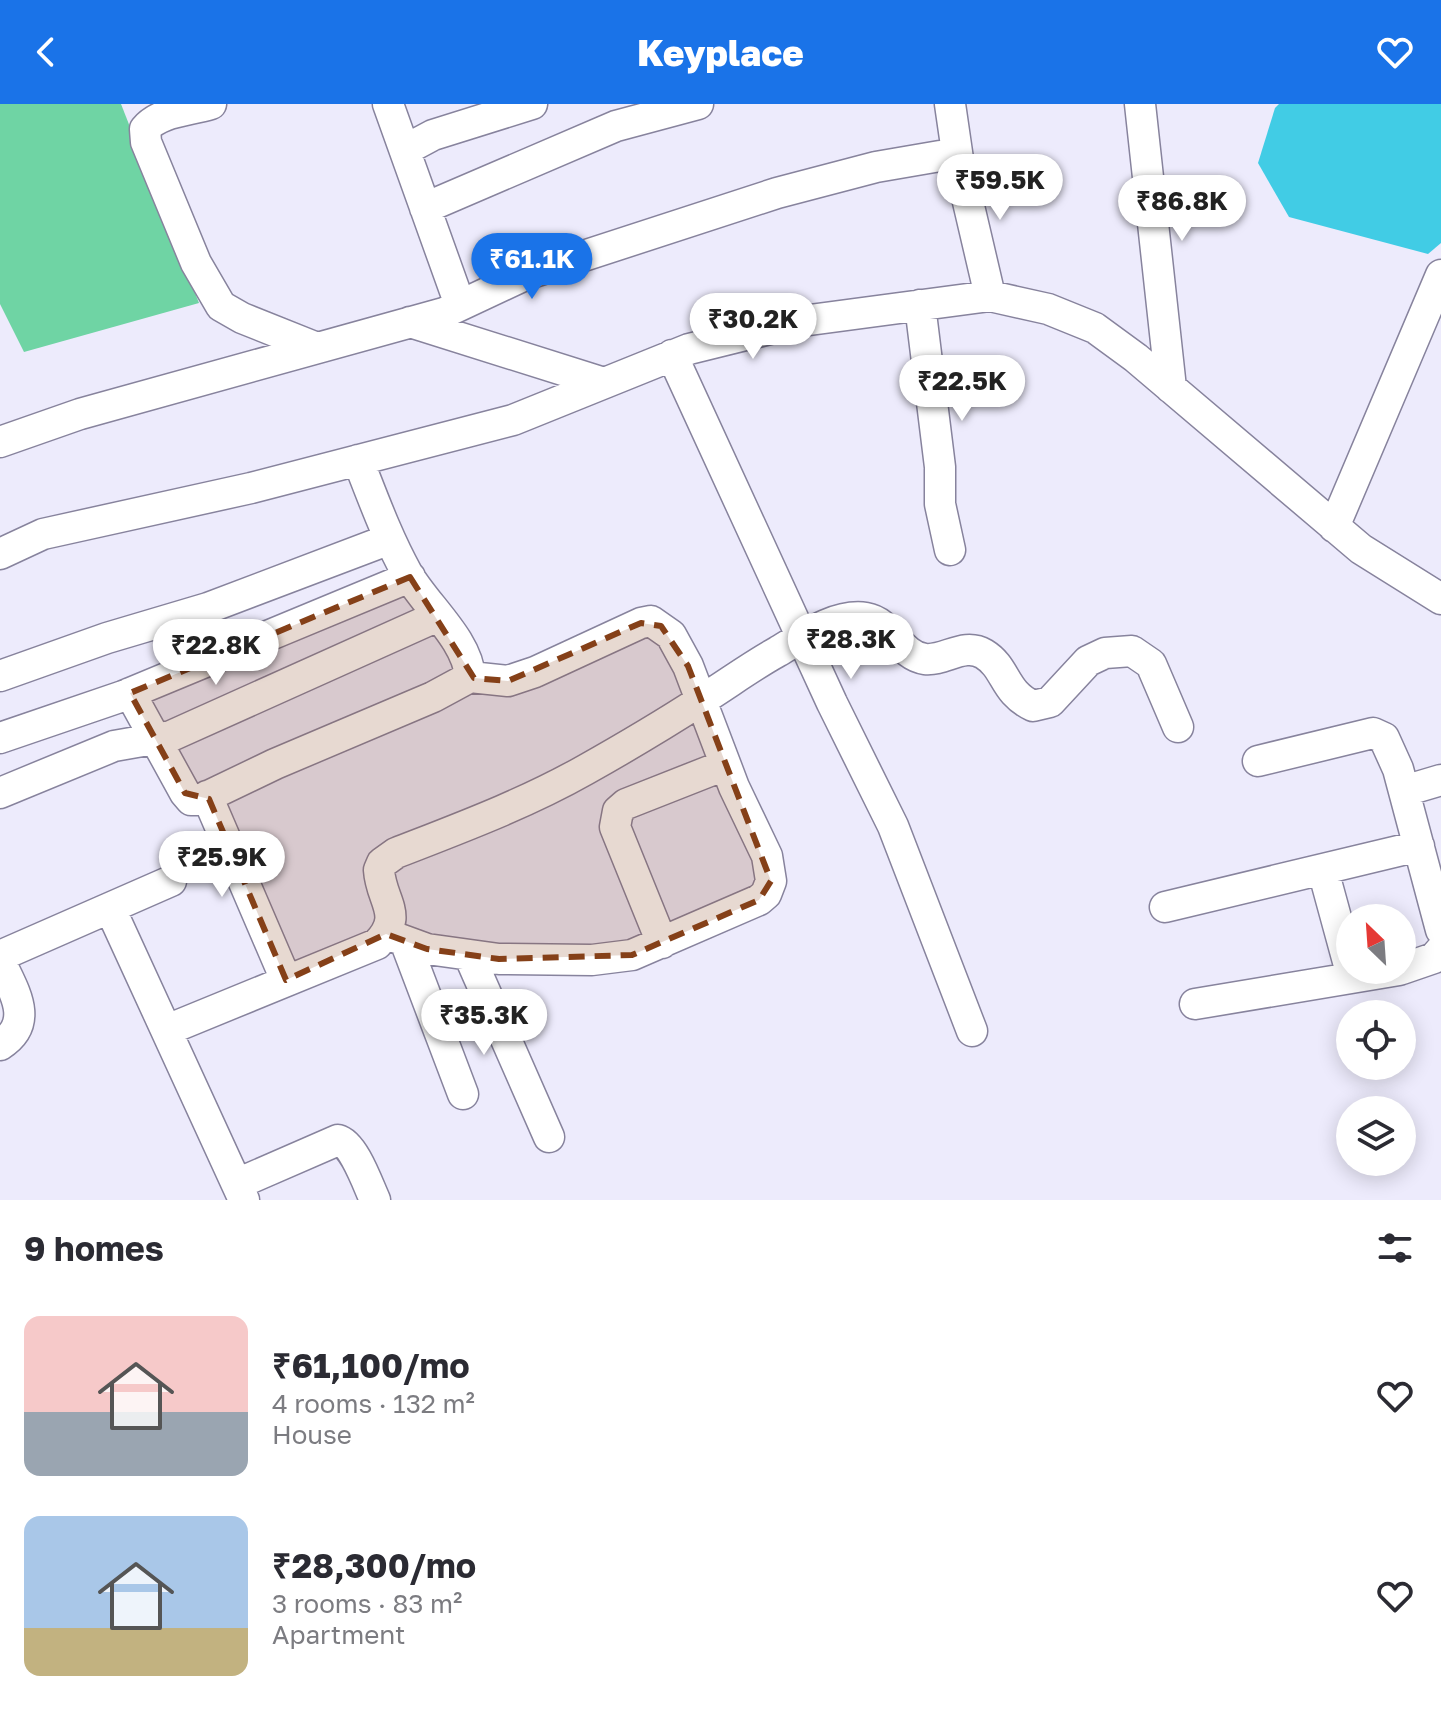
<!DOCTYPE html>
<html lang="en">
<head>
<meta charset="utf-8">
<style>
	body { margin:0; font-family:"Golos Text",sans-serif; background:#f2f2f3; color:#2b2b33; height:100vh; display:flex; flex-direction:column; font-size:30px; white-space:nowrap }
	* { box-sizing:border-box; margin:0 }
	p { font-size:26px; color:#7c7c81 }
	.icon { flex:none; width:44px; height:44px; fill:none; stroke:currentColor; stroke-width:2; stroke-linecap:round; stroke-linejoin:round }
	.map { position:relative; height:1096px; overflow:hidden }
	.side { display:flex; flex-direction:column; background:#fff; flex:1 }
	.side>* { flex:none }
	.needle { width:52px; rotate:335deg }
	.controls { position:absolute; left:1336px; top:800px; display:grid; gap:16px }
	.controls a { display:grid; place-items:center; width:80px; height:80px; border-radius:50%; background:#fff; box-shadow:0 4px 20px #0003; font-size:40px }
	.price { position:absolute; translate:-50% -68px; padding:0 18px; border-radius:28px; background:#fff; color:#222; font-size:26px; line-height:52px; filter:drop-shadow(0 2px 4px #0008) }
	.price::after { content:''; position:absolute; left:50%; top:48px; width:24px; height:18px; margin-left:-12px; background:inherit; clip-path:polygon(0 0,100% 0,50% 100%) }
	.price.on { background:#1a73e8; color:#fff }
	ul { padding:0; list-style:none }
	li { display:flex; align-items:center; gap:24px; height:200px; padding:0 24px }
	li span { display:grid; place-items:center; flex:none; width:224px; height:160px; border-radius:16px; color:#555 }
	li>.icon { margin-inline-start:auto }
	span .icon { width:96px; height:96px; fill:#fffc; stroke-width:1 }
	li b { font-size:34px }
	h2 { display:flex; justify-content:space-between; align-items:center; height:96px; padding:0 24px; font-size:34px }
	header { display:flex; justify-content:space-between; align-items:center; height:104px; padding:0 24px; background:#1a73e8; color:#fff; font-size:36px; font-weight:800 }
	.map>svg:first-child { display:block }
	.green { fill:#6fd4a4 }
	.water { fill:#41cce5 }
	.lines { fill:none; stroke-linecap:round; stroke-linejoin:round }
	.minor-casing { stroke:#87839d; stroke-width:33 }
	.minor { stroke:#fff; stroke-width:30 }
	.marked { fill:#854018; fill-opacity:0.2; stroke:#854018; stroke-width:6; stroke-dasharray:16 10; stroke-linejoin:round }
</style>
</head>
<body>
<header><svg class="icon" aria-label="back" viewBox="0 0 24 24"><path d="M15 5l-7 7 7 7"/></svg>Keyplace<svg class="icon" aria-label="heart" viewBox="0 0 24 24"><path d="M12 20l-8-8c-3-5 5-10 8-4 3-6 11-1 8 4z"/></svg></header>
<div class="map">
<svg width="1441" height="1096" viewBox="0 0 1441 1096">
	<rect width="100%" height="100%" fill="#edebfc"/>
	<path class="green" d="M0,0H121L199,199L24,248L0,200Z"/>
	<path class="water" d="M1279,0H1441V139L1428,150L1289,113L1258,59L1275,4Z"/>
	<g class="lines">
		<g class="minor-casing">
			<path id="minor" d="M211,0C189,7 160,7 145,25L146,38L196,159L221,202L242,214L317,244
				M388,0L460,201
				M1140,0L1171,284
				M405,46L433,31L532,0
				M958,55L990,192
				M425,104L616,22L698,0
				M920,201L940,363V400L950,446
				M410,218L604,279
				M672,251L832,599L893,722L972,927
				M0,338L80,310L444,209L525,171L777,89L876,63L940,52L958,55L950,0
				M1334,423L1441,171
				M0,450L43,430L251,384L513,316L689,245L802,217L990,192L1048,205L1095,224L1136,254L1361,445L1441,495
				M0,572L107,534L208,504L390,435
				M130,589L185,689L191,696H200L275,660L433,593L470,573C468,536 425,501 407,469C387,433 373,394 358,356
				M0,634L123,592L410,473
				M1258,657L1373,629L1384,634L1398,665L1441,826
				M1404,687L1441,676
				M0,689L114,642L171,632L438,512
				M207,692L286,876
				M1323,766L1350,865
				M1165,803L1419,742
				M110,804L244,1096
				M386,830L427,845L499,855L592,856L632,851L759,796L766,790L771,777L767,752L734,683L688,562L671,531L651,517L641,519L535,568L508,577L470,573
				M405,837L463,990
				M662,839L615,723L618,707L626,700L725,661
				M469,851L549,1033
				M0,852L171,777
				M0,857C13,886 36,918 0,941
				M1402,865L1434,854L1441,846
				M1195,900L1399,866
				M167,926L377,840C405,811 381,798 379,766L382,759L396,749C460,724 525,700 585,666C624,644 663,621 700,597C726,581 750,563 777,548C801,534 836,509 866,514C891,518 900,552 925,555C945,557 964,538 984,550C1007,564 1003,588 1033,602L1050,598L1088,557L1105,549L1132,547L1151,560L1178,623
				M237,1080L338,1036C354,1040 368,1081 375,1096"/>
		</g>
		<use href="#minor" class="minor"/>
	</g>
	<path class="marked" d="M410,473L474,574L508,577L641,519L661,522L688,562L771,777L759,796L632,851L499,855L427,845L386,830L286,876L209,695L185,689L130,589Z"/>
</svg>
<div class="controls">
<a><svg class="needle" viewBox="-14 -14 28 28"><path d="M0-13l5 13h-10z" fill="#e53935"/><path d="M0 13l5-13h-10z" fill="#7c7c81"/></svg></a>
<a><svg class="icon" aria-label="locate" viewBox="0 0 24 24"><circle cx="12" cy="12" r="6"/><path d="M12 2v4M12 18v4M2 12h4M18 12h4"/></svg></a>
<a><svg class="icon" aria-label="layers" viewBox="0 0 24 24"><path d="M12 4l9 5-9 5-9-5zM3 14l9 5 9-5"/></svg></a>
</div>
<b class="price" style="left:1000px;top:118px">₹59.5K</b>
<b class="price" style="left:1182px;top:139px">₹86.8K</b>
<b class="price on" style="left:532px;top:197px">₹61.1K</b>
<b class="price" style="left:753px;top:257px">₹30.2K</b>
<b class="price" style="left:962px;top:319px">₹22.5K</b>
<b class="price" style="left:851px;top:577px">₹28.3K</b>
<b class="price" style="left:216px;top:583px">₹22.8K</b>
<b class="price" style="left:222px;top:795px">₹25.9K</b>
<b class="price" style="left:484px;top:953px">₹35.3K</b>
</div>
<section class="side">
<h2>9 homes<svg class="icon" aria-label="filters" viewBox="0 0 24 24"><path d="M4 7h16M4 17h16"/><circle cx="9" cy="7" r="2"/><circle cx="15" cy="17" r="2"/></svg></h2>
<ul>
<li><span style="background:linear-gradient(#f6c9c9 60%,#9aa5b1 0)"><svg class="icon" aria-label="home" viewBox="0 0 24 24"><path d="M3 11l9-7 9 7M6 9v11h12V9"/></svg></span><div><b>₹61,100/mo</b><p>4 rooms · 132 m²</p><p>House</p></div><svg class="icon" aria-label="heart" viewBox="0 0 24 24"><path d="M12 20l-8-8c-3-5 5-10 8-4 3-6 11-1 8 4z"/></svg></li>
<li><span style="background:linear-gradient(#a9c7e8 70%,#c2b280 0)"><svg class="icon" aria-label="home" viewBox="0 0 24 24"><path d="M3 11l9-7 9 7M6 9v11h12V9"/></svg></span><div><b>₹28,300/mo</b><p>3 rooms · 83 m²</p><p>Apartment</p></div><svg class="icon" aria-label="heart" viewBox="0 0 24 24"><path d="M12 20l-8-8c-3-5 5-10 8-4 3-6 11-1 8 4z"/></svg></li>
</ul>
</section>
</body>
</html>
